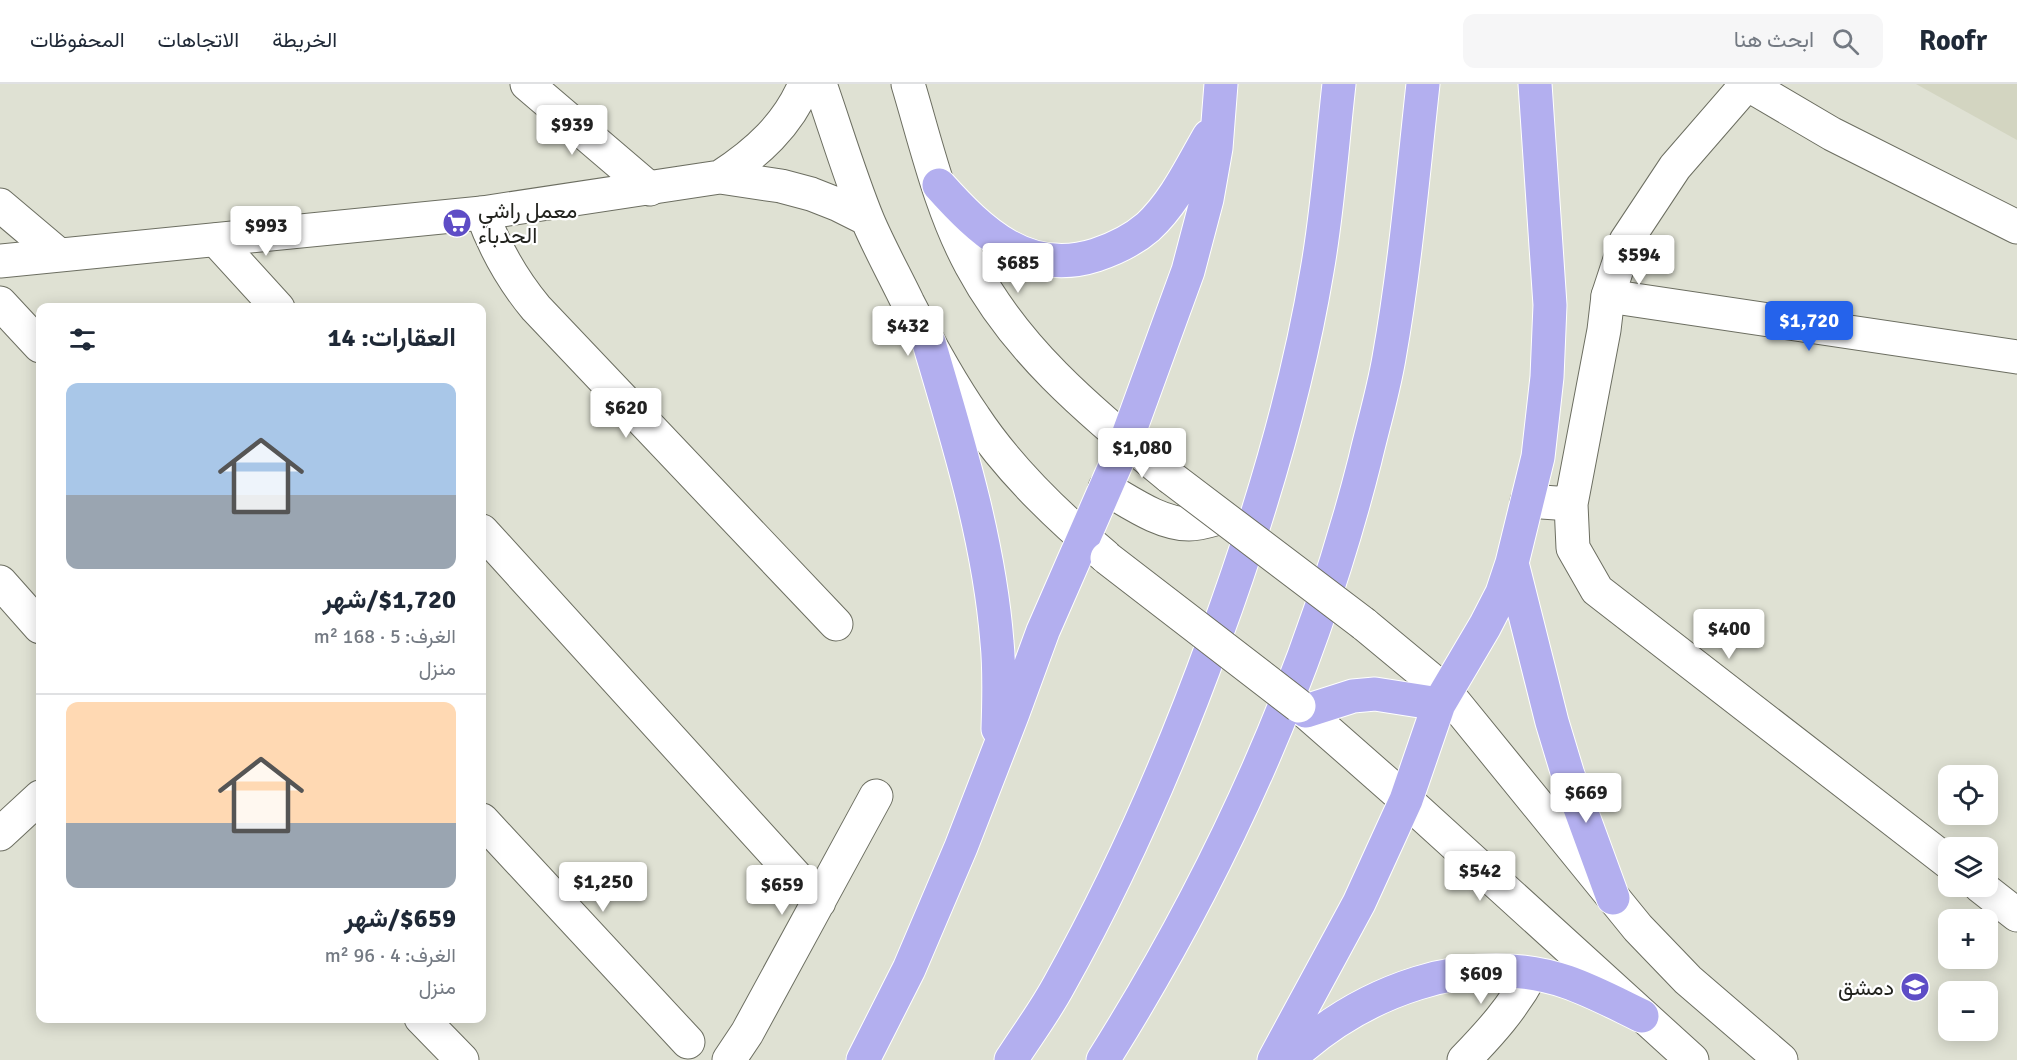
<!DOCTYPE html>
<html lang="ar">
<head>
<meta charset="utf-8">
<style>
	body { margin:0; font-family:Signika,Vazirmatn,sans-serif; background:#f6f6f7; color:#1f2937; direction:rtl; height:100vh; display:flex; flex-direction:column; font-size:22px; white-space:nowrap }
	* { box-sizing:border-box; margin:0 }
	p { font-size:20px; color:#747a83 }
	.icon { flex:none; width:33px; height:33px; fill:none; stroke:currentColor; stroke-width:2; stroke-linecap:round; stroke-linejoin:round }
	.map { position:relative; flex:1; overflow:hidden; direction:ltr }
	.panel { position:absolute; left:36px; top:219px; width:450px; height:720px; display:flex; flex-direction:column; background:#fff; border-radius:12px; box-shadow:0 3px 15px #0003; direction:rtl }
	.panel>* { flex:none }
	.controls { position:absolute; left:1938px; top:681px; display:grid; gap:12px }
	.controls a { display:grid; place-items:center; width:60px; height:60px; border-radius:12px; background:#fff; box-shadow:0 3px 15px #0003; font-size:30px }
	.price { position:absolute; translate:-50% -51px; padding:0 14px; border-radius:6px; background:#fff; color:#222; font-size:20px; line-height:39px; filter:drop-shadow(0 2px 3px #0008) }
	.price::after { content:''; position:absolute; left:50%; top:36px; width:18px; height:14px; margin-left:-9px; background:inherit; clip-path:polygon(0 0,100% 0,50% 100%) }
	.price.on { background:#2563eb; color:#fff }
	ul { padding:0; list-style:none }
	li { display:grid; align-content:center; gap:12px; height:318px; padding:0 30px }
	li+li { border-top:2px solid #e0e1e3 }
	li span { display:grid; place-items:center; height:186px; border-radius:12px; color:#555 }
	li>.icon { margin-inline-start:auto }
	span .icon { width:108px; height:108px; fill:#fffc; stroke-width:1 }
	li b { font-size:26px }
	h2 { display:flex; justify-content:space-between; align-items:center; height:72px; padding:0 30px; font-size:26px }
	header { display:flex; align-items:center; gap:36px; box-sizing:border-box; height:84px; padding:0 30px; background:#fff; border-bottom:2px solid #e0e1e3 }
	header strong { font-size:28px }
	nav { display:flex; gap:33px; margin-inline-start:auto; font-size:21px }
	.search { width:420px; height:54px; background:#f6f6f7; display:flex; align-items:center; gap:15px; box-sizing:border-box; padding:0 21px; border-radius:12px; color:#747a83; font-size:22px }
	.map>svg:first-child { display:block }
	.built { fill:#d3d5c1 }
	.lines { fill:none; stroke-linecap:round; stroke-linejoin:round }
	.street-casing { stroke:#6c6e61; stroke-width:35 }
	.secondary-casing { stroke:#6c6e61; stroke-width:35 }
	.primary-casing { stroke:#fff; stroke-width:35 }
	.street { stroke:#fff; stroke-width:33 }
	.secondary { stroke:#fff; stroke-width:33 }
	.primary { stroke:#b3afef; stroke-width:33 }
	.secondary-bridge-casing { stroke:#6c6e61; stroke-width:35; stroke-linecap:butt }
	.secondary-bridge { stroke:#fff; stroke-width:33 }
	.labels { text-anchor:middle; stroke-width:4.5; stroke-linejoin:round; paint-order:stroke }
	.poi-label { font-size:22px; fill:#22231e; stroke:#fff; text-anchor:start }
</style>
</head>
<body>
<header>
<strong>Roofr</strong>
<div class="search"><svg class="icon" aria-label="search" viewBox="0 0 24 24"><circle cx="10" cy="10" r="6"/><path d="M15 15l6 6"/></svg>ابحث هنا</div>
<nav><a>الخريطة</a><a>الاتجاهات</a><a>المحفوظات</a></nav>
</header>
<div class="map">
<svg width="2017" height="976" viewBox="0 0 2017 976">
	<rect width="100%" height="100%" fill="#dfe1d3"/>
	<path class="built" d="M1916,0H2017V56Z"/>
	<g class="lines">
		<g class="street-casing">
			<path id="street" d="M527,0L650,105
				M1747,0L1832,50L2017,143
				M0,121L58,170
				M482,129C495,165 511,194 536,224L836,540
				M216,156L278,224
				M0,219L40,262
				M1527,417L1571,420L1573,464L1597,506L1948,778
				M1571,420L1604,246L1608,212L1626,157L1675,83L1747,0
				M482,447L819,818
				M0,498L40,543
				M482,736L688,958
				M0,750L40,713
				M1980,802L2017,831
				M421,934L462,976
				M729,976L747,949L876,712
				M1464,976C1490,949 1513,924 1531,890"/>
		</g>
		<g class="secondary-casing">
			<path id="secondary" d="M820,0C836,46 850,93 868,137C880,165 895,192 908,219C928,258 949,297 974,333C1009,386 1056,431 1105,472
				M908,0C926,60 941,126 971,181C1019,271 1094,330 1170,393
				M720,93C757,69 788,41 805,0
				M0,177L482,129L720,93L781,102L811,110L839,121L867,135
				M1608,212L2017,273
				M1105,404C1130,418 1160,440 1189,440C1201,440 1211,436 1222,433
				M1364,540L1446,608L1638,844L1688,896L1781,976
				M1299,622L1406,716L1692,976"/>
		</g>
		<g class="primary-casing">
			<path id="primary" d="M939,101C981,148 1028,193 1096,171C1114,165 1133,156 1148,143C1175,118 1191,83 1209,52
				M929,259C958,357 989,456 997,558C1000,587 999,616 998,645
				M1512,479L1552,638L1568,691L1613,814
				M1306,627L1353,612L1375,610L1439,620
				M863,976L909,885L961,763L1013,629L1043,547L1126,357L1188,187L1207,115L1216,64L1221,0
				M1011,976C1027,951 1045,927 1059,901C1121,790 1172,673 1215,554C1259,434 1296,313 1317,187C1328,125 1332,62 1339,0
				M1103,976C1220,790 1311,589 1365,376C1373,342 1383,309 1389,274C1405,184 1413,91 1423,0
				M1274,976L1359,819L1406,716L1439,620L1485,542L1502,509L1512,479L1538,373L1547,293L1550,221L1535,0
				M1288,976C1360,908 1469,865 1567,898C1593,907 1617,920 1642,932"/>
		</g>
		<use href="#street" class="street"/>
		<use href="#secondary" class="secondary"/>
		<use href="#primary" class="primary"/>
		<g class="secondary-bridge-casing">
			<path id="secondary-bridge" d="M1170,393L1364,540
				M1107,474L1299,622"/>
		</g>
		<use href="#secondary-bridge" class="secondary-bridge"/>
	</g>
	<defs>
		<g id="supermarket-disc" transform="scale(1.5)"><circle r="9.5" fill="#5e4dc6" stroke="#fff"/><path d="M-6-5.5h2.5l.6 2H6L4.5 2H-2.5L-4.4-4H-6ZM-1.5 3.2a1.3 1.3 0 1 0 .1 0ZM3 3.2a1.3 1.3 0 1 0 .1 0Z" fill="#fff"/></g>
		<g id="school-disc" transform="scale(1.5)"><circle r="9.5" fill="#5e4dc6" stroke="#fff"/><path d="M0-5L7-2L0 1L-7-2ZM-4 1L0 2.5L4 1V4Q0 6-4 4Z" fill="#fff"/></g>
	</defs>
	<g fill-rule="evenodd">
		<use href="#supermarket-disc" x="457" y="139"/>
		<use href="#school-disc" x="1915" y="903"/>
	</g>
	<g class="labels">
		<g class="poi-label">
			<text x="478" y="134">معمل راشي<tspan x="478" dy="25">الحدباء</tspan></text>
			<text x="1894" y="911" text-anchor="end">دمشق</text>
		</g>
	</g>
</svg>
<div class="controls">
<a><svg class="icon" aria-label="locate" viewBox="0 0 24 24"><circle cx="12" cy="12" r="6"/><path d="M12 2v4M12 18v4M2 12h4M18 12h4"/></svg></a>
<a><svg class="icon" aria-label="layers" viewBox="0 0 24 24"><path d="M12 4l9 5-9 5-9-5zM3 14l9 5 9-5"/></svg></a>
<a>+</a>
<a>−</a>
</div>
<b class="price" style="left:572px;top:72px">$939</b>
<b class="price" style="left:266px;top:173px">$993</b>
<b class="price" style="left:1639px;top:202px">$594</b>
<b class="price" style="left:1018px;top:210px">$685</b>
<b class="price on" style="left:1809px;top:268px">$1,720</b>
<b class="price" style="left:908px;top:273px">$432</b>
<b class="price" style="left:626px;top:355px">$620</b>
<b class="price" style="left:1142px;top:395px">$1,080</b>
<b class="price" style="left:1729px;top:576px">$400</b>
<b class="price" style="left:1586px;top:740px">$669</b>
<b class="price" style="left:1480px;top:818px">$542</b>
<b class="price" style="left:603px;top:829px">$1,250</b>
<b class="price" style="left:782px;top:832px">$659</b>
<b class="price" style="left:1481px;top:921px">$609</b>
<section class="panel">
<h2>العقارات: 14<svg class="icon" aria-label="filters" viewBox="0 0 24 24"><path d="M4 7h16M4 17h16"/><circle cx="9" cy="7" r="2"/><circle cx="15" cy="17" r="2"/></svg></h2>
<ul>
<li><span style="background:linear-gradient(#a9c7e8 60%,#9aa5b1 0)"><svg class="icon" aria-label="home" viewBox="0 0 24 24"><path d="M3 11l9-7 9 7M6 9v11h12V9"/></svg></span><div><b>$1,720/شهر</b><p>الغرف: 5 · 168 m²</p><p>منزل</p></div></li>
<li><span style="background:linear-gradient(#ffd9b3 65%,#9aa5b1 0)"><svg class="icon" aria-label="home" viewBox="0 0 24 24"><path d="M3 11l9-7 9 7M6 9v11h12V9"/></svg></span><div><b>$659/شهر</b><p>الغرف: 4 · 96 m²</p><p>منزل</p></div></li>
</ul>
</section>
</div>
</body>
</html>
